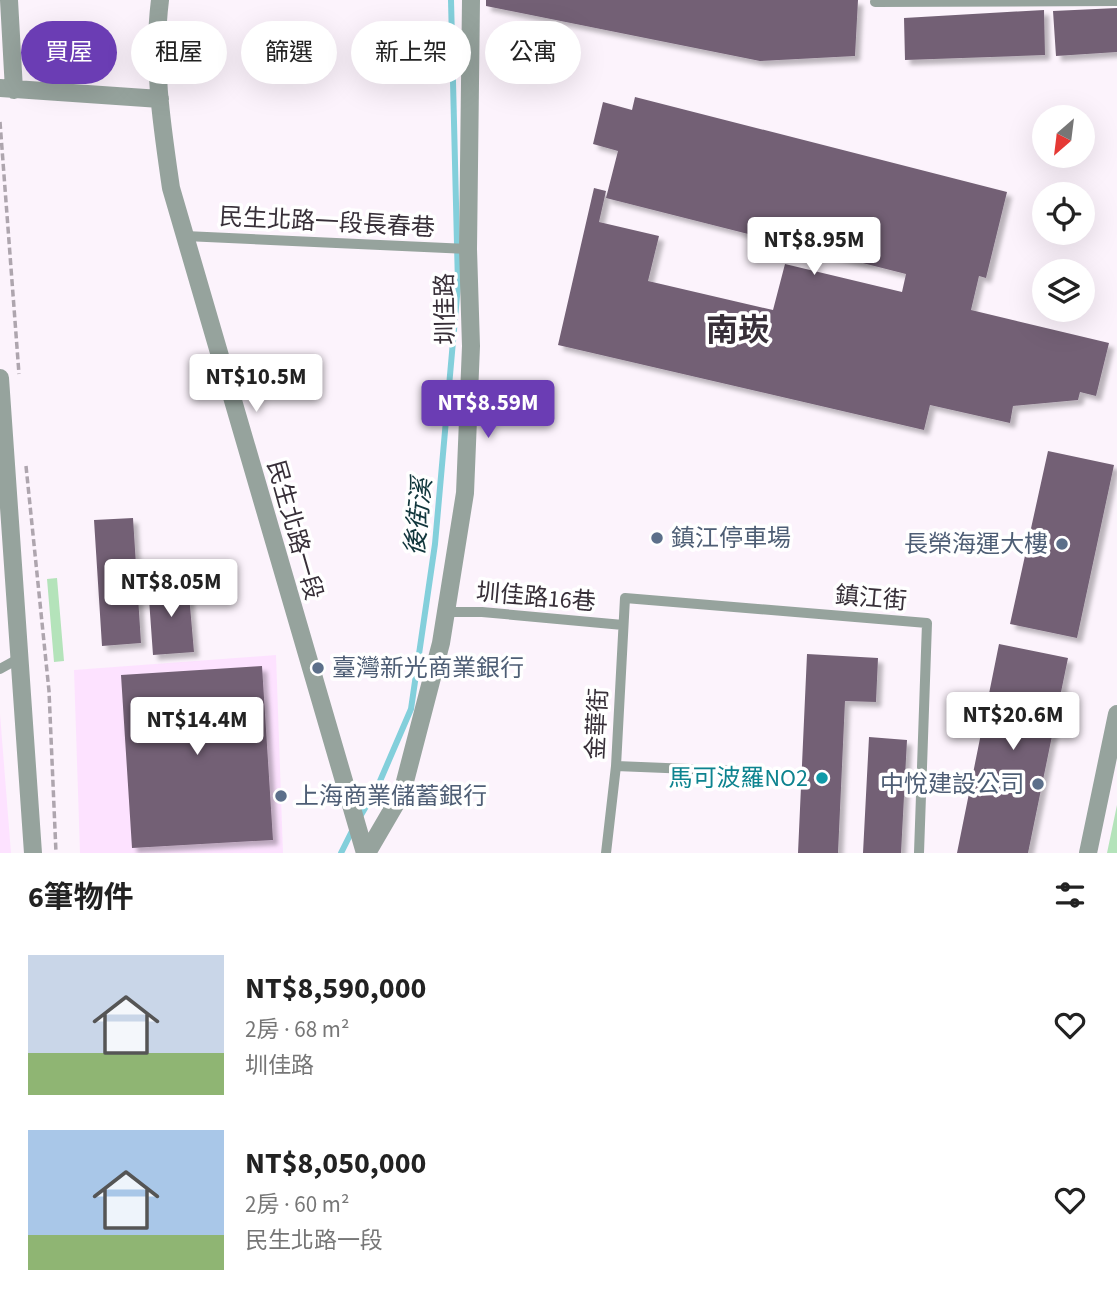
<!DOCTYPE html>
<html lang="zh-TW">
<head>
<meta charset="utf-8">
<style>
	body { margin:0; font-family:"Source Sans 3","Noto Sans TC",sans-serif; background:#f2f2f2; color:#222; height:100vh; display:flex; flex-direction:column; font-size:26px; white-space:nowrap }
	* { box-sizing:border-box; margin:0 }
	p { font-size:23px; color:#767676 }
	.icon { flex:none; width:38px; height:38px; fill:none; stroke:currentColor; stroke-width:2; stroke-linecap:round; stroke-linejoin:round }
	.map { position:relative; height:853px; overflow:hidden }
	.panel { display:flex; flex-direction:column; background:#fff; flex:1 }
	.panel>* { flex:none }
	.top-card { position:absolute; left:21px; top:21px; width:700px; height:63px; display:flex; gap:14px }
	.needle { width:46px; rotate:208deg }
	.buttons { position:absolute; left:1032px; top:105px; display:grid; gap:14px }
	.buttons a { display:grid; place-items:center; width:63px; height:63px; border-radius:50%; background:#fff; box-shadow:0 7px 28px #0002; font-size:35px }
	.price { position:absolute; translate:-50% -60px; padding:0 16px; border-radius:7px; background:#fff; color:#222; font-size:23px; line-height:46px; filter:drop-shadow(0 2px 4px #0008) }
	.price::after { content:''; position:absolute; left:50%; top:42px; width:21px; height:16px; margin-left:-10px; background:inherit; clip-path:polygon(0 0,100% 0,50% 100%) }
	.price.current { background:#6b3db4; color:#fff }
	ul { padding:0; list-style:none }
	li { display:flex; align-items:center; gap:21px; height:175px; padding:0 28px }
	li span { display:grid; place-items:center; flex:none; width:196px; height:140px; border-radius:0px; color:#555 }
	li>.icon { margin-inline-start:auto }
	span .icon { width:84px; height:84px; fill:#fffc; stroke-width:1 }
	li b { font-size:30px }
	h2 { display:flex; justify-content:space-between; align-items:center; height:84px; padding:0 28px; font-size:30px }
	.chip { padding:0 24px; border-radius:32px; background:#fff; box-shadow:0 7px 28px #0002; font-size:24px; line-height:63px }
	.chip.current { background:#6b3db4; color:#fff }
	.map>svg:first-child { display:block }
	.built { fill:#fde2ff }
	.green { fill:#b4e3ba }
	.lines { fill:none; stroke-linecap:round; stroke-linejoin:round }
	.stream { stroke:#83cfdb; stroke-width:6 }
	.building { fill:#736175; filter:url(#shadow) }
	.path { stroke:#aea5ae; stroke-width:3.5; stroke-dasharray:7 3.5; stroke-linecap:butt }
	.service { stroke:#96a39d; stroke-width:10 }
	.minor { stroke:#96a39d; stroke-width:18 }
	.tree { fill:#789280 }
	.service-dot { fill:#5c6f8a; stroke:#fff; stroke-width:2.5 }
	.culture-dot { fill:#0f9aa8; stroke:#fff; stroke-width:2.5 }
	.labels { text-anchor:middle; stroke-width:7; stroke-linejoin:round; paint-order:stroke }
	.street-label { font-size:24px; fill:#372f38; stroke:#fff }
	.service-label { font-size:24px; fill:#4e5e75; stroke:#fff; text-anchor:start }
	.culture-label { font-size:24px; fill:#0d838f; stroke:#fff; text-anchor:end }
	.water-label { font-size:26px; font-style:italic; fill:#11363c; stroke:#fff }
	.district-label { font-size:32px; font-weight:bold; fill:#372f38; stroke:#fff }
</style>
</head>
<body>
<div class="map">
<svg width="1117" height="853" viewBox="0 0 1117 853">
	<defs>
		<filter id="shadow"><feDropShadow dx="5" dy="5" stdDeviation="2" flood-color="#0004"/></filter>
	</defs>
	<rect width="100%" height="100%" fill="#fcf3fc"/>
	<path class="built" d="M276,655L283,853H80L74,670Z
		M0,714L11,853H0Z"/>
	<path class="green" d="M57,578L64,661L54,662L47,579Z
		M1117,805V853H1107Z"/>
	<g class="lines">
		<path class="stream" d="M358,820L377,788L411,709L435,544L458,285L451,0
			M341,853L353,829"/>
	</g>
	<path class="building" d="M486,0H858L855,56L760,61L486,6Z
		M1117,8V52L1056,56L1053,11Z
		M1044,10L1045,55L905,60L904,18Z
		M635,97L1007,192L986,278L979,276L971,310L1109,343L1096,396L1080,392L1078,400L1013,406L1010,423L930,405L924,430L558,345L594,188L606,191L599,222L659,236L648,281L773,310L785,264L902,292L906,274L606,198L618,151L593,144L603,102L632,110Z
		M1048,451L1114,465L1077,638L1010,624Z
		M133,518L141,643L102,646L94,520Z
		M188,583L194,652L153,655L148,585Z
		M999,644L1068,658L1028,853H957Z
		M807,654L878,658L876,702L845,701L838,853H798Z
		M262,666L273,840L132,848L121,675Z
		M869,737L907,740L901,853H863Z"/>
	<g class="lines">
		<path class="path" d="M0,122L19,374
			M26,466L49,691L56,853"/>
		<path class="service" d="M875,2L1117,1
			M185,236L468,249
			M445,612H482L623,625
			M0,669L18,659
			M616,766L765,772
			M606,853L616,766L625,598L927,623L919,853"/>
		<path class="minor" d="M9,0L14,90
			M160,0C152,62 162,126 171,188L365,853
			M0,88L160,99
			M0,378L33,853
			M367,853L402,793L441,643L465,493L471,346L468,249L471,0
			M1088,853L1117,714"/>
	</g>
	<circle class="tree" cx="1040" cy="718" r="7"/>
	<g class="service-dot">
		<circle cx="657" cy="538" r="7"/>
		<circle cx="1062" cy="544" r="7"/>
		<circle cx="318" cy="668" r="7"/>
		<circle cx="1038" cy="784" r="7"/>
		<circle cx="281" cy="796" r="7"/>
	</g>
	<circle class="culture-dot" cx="822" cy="778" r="7"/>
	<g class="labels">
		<g class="street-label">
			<text transform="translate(327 222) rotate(3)" y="8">民生北路一段長春巷</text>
			<text transform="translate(445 309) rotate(-91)" y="8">圳佳路</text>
			<text transform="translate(295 530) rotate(74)" y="8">民生北路一段</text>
			<text transform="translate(536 597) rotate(5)" y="8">圳佳路16巷</text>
			<text transform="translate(871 598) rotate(5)" y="8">鎮江街</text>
			<text transform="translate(597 724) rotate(-87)" y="8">金華街</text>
		</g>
		<g class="service-label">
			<text x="671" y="546">鎮江停車場</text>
			<text x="1048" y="552" text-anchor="end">長榮海運大樓</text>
			<text x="332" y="676">臺灣新光商業銀行</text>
			<text x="1024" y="792" text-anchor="end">中悅建設公司</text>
			<text x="295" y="804">上海商業儲蓄銀行</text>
		</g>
		<g class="culture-label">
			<text x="808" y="786">馬可波羅NO2</text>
		</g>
		<g class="water-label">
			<text transform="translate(418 517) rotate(-84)" y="9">後街溪</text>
		</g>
		<g class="district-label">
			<text x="738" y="341">南崁</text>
		</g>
	</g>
</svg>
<div class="buttons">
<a><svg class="needle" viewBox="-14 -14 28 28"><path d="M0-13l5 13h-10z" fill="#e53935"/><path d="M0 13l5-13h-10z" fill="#767676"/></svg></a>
<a><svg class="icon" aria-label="locate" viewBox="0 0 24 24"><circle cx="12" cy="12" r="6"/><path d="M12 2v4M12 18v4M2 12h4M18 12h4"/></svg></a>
<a><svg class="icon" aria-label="layers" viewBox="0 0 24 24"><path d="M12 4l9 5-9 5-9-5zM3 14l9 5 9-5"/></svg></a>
</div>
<b class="price" style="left:814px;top:277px">NT$8.95M</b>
<b class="price" style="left:256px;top:414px">NT$10.5M</b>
<b class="price current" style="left:488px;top:440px">NT$8.59M</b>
<b class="price" style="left:171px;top:619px">NT$8.05M</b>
<b class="price" style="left:1013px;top:752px">NT$20.6M</b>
<b class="price" style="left:197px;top:757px">NT$14.4M</b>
<div class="top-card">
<a class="chip current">買屋</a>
<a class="chip">租屋</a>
<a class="chip">篩選</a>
<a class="chip">新上架</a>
<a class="chip">公寓</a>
</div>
</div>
<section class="panel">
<h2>6筆物件<svg class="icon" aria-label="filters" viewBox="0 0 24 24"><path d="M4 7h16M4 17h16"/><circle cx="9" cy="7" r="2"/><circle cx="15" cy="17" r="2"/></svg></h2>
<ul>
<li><span style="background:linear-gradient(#c9d6e8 70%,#8fb573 0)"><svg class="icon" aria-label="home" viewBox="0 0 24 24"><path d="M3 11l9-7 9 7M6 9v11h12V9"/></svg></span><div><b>NT$8,590,000</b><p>2房 · 68 m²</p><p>圳佳路</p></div><svg class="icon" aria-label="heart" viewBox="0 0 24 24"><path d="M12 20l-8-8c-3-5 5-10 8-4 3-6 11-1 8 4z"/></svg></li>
<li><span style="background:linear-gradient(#a9c7e8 75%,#8fb573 0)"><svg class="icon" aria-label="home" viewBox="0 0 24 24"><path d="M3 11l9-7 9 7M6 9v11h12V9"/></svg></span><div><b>NT$8,050,000</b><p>2房 · 60 m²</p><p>民生北路一段</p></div><svg class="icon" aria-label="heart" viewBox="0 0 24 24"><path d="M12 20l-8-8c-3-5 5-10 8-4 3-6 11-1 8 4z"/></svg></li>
</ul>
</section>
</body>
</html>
